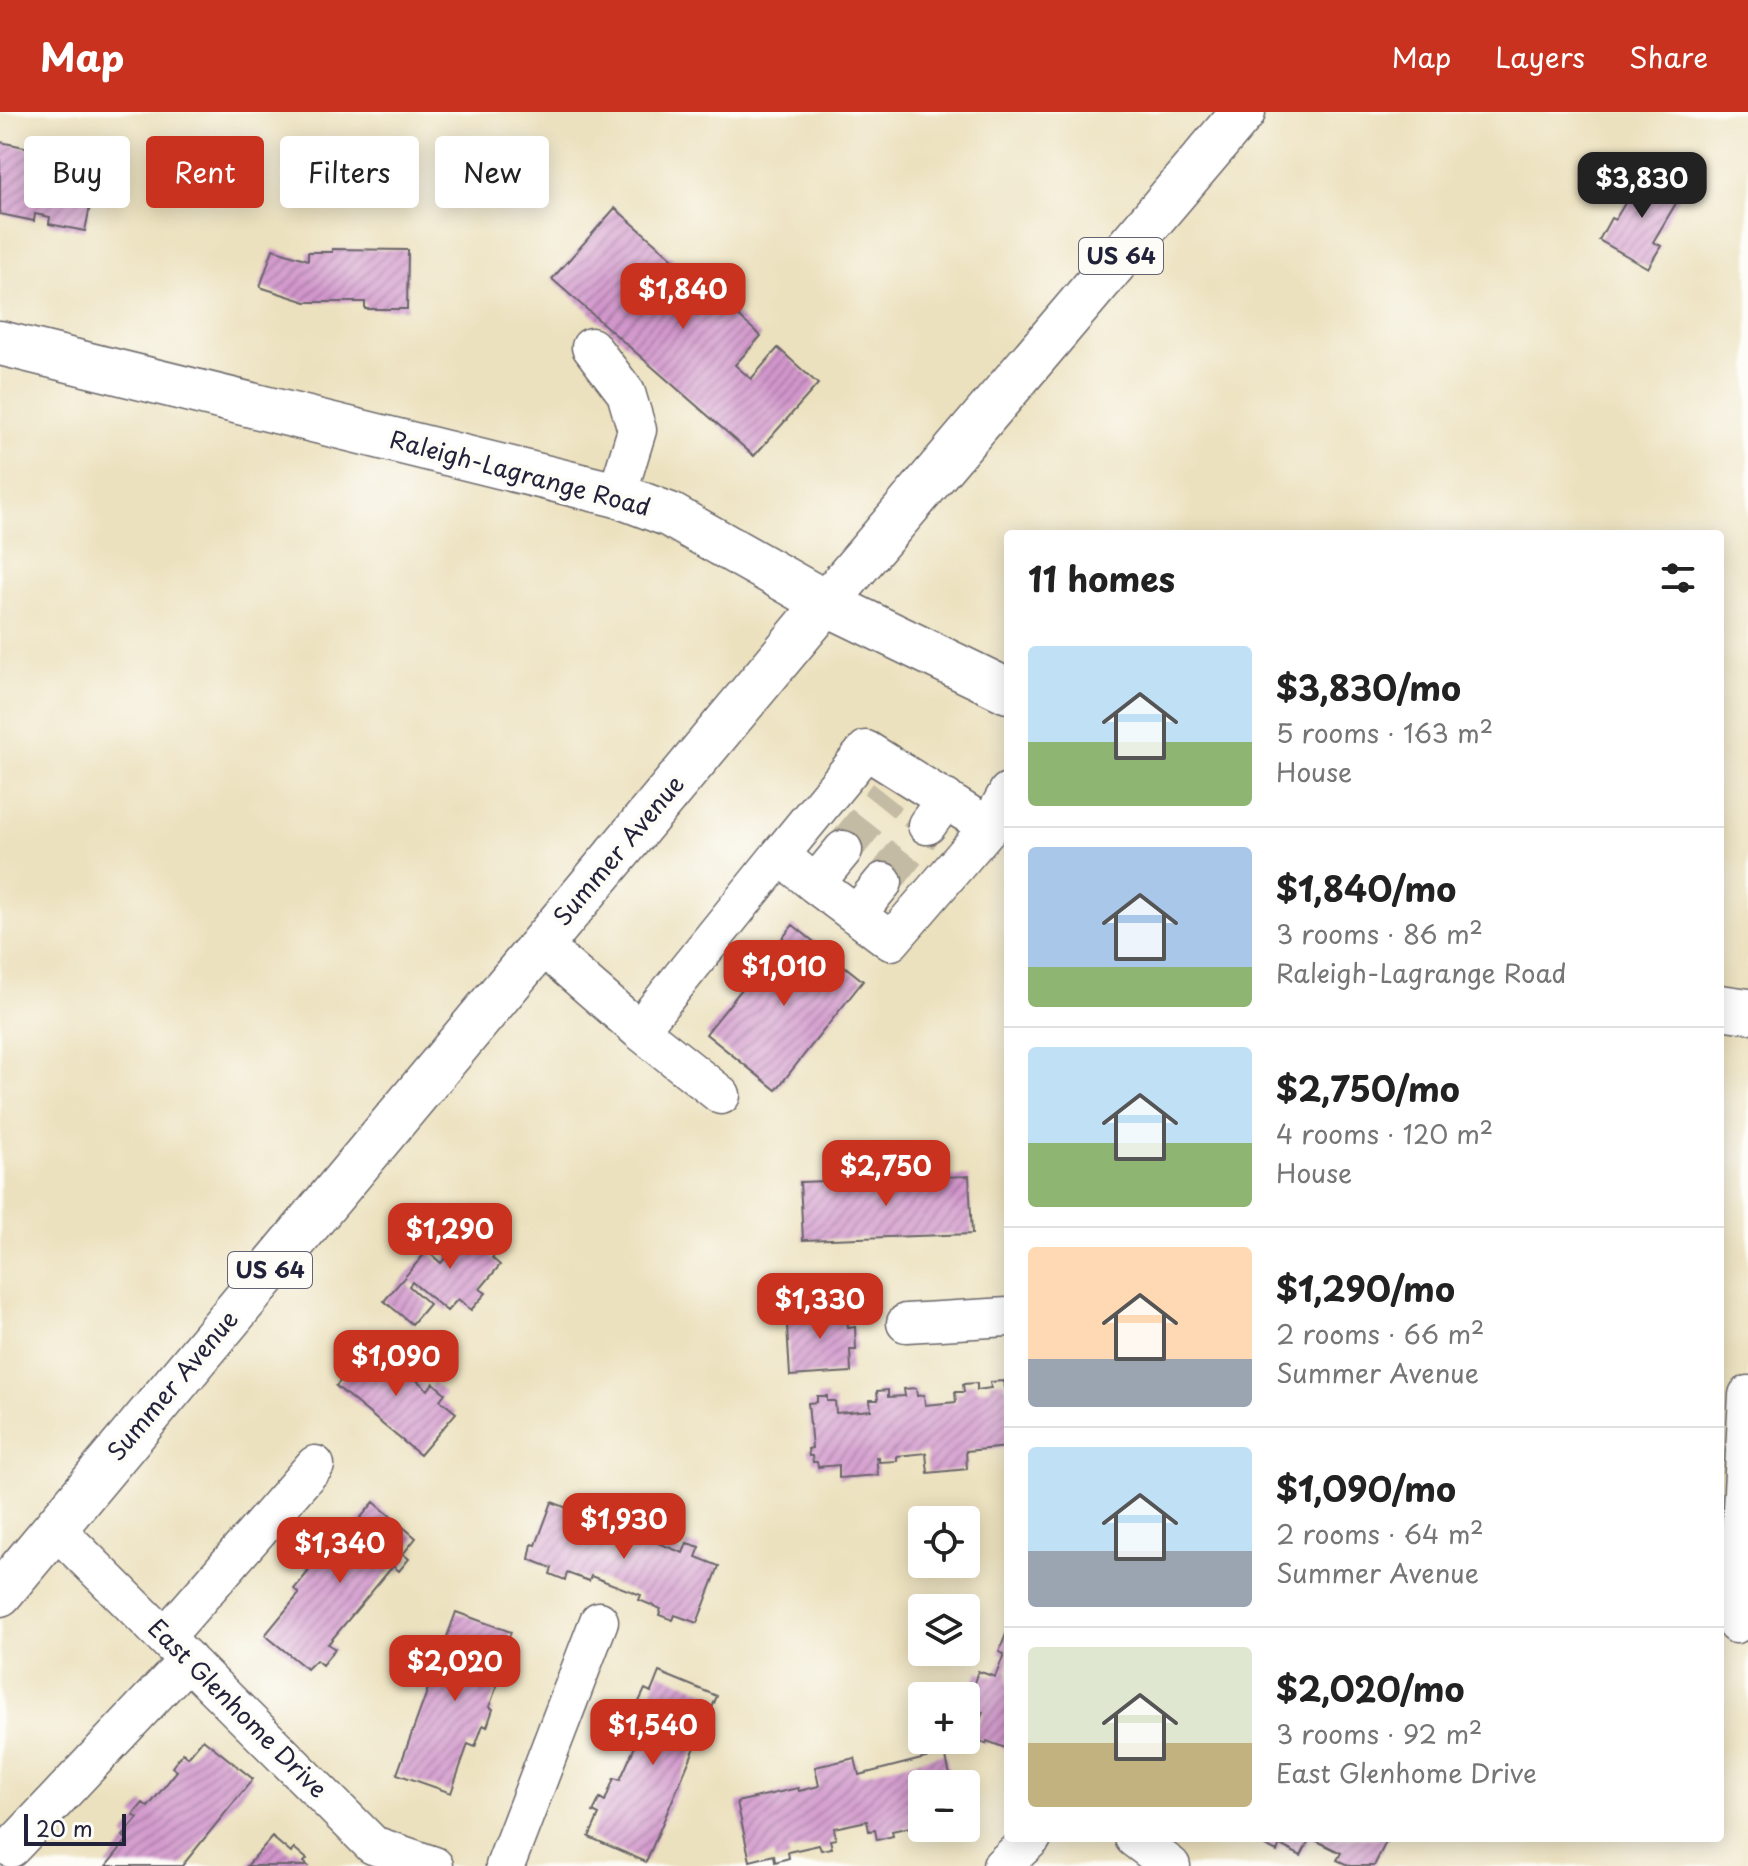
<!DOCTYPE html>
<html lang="en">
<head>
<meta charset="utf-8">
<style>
	body { margin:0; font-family:"Playpen Sans",sans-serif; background:#f6f6f6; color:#222; height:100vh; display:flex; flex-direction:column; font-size:30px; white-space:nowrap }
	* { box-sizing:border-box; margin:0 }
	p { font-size:26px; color:#767676 }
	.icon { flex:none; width:44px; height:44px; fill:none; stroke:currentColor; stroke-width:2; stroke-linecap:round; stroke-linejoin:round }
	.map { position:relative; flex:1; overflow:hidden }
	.details { position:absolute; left:1004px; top:418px; width:720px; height:1312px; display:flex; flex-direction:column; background:#fff; border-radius:8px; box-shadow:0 4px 20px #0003 }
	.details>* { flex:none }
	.banner { position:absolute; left:24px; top:24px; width:760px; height:72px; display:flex; gap:16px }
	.controls { position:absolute; left:908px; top:1394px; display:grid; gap:16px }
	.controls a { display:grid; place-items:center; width:72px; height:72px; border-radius:8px; background:#fff; box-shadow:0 4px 20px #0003; font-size:40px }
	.scale { position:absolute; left:24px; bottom:20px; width:102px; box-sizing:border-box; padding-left:8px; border:4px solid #22223b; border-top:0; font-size:22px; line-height:28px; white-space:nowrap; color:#22223b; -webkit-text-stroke:6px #fdfcf7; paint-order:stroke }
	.price { position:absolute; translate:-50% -68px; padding:0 18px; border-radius:16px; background:#c8321e; color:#fff; font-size:26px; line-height:52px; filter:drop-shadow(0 2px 4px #0008) }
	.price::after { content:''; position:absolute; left:50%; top:48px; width:24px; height:18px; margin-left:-12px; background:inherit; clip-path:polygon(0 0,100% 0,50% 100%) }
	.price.selected { background:#222; color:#fff }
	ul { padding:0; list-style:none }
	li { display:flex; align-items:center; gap:24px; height:200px; padding:0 24px }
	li+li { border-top:2px solid #e0e0e0 }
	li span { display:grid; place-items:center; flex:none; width:224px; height:160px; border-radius:8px; color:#555 }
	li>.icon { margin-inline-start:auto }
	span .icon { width:96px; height:96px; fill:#fffc; stroke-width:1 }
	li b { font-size:34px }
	h2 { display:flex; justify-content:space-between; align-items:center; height:96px; padding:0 24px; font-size:34px }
	.pill { padding:0 28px; border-radius:8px; background:#fff; box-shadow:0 4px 20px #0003; font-size:28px; line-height:72px }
	.pill.selected { background:#c8321e; color:#fff }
	header { display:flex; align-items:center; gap:48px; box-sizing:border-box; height:112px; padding:0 40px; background:#c8321e; color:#fff }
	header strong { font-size:38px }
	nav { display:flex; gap:44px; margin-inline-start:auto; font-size:28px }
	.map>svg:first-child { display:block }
	.building { fill:url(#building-hatch) }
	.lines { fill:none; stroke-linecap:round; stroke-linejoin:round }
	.minor-tunnel { stroke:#c4bba4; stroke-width:38; stroke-dasharray:38 19; stroke-linecap:butt }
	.minor-casing { stroke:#696569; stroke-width:41 }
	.major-casing { stroke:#696569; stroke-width:47 }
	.minor { stroke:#fff; stroke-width:38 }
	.major { stroke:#fff; stroke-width:44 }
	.labels { text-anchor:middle; stroke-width:8; stroke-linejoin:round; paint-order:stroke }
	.shield { fill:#fdfcf7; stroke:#646373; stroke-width:2 }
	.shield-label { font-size:22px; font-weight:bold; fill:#22223b }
	.street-label { font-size:24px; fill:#22223b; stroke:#fdfcf7 }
</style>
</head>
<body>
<header>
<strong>Map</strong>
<nav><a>Map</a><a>Layers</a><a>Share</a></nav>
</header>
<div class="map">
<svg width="1748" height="1754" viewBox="0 0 1748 1754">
	<defs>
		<pattern id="building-hatch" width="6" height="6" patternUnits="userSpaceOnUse" patternTransform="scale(2)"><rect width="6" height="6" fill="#d196cb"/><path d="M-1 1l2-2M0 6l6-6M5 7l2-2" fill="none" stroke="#a97aa6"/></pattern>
	</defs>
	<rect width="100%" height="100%" fill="#fdfcf7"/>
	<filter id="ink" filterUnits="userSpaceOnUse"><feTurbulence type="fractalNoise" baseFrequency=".0125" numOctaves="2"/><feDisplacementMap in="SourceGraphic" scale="16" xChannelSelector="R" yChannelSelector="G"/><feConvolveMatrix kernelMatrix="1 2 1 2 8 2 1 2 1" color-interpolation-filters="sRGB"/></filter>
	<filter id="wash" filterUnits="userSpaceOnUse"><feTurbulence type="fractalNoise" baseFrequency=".006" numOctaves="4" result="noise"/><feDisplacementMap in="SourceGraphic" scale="32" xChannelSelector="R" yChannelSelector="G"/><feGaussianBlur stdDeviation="1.8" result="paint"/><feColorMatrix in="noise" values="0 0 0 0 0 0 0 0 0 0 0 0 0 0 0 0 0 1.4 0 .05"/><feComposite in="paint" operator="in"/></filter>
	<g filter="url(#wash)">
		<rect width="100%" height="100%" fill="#ece1be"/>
		<g id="blocks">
			<path class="building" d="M0,30L49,40L42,75L92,84L85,119L49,112L50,105L35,102L34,109L0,102Z
				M1644,59L1682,81L1653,130L1661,134L1648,156L1599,128L1611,106L1615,108Z
				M615,96L761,224L735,253L751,267L778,236L818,272L754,344L552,167Z
				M273,137L308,148V140H332V137L408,138L407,197H365V190H306L260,175Z
				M793,813L863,869L776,978L706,922Z
				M969,1064L972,1122L803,1128L800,1070Z
				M462,1099L503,1133L492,1146L500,1153L480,1177L486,1181L471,1198L458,1187L447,1199L412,1170L409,1174L429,1192L412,1212L384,1189L427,1139L441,1151L456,1135L450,1130L443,1138L434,1131Z
				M846,1193L848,1216L855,1215L856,1238H850L851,1260L790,1264L786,1197Z
				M372,1231L387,1244L393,1238L404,1248L399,1253L428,1278L433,1271L445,1281L440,1288L456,1301L420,1343L336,1274L362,1242L359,1240L365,1233L368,1236Z
				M1004,1269L1005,1276L1008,1275V1335L966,1339L967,1357L928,1361L926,1341L897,1344V1349L879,1350V1345H876L878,1363L839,1366V1353L818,1355L817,1350H813L812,1344H809L808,1337L812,1336L808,1291L817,1290V1284H827V1289H835L836,1301L871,1298L870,1288H878L877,1279L888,1278V1285L905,1284L904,1277L916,1276L917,1284L924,1283L925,1293L956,1290L955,1280H964L963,1272L977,1271V1278L991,1276L990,1270Z
				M578,1389L597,1396L594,1405L627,1418L630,1409L647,1415L643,1425L683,1441L687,1431L700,1435L696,1445L719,1454L697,1511L675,1503L673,1508L659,1503L661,1497L639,1488L641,1483L591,1464L589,1469L567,1461L565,1468L550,1462L552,1456L529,1447L532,1432L536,1433L552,1390L575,1399Z
				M374,1390L416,1426L403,1442L409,1447L399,1459L393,1454L328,1532L335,1537L322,1553L316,1548L307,1557L265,1523L299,1482L294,1477L309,1459L304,1455L315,1442L319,1446L334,1427L339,1431Z
				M456,1500L511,1520L491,1572L497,1574L489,1595L493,1597L487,1615L483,1613L475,1635L468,1632L451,1681L397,1662Z
				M1008,1517V1637L987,1629L986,1632L974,1625L983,1600L966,1594L978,1559L995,1565L1004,1542L999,1540Z
				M659,1560L717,1584L646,1750L589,1725L599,1703L593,1700L600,1686L605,1689L614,1666L620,1668L641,1621L635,1618L644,1597L637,1594L645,1577L651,1580Z
				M203,1627L253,1667L182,1754H106L127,1728L123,1724L138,1706L133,1703L143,1691L148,1695L177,1659L172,1655L183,1641L188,1645Z
				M945,1641L952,1672H922V1716L930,1717L921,1720L919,1713L892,1719L893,1724L877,1728L875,1718L869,1719L867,1709L834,1716L836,1727L830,1728L832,1736L821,1738L819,1733L788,1740L789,1746L775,1750L774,1743L750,1749L737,1690L798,1676L799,1679L819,1674L815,1655L855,1646L859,1663Z
				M272,1725L291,1741L294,1736L307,1747L304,1750L308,1754H247Z
				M1267,1726H1310L1301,1744L1280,1733L1277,1740L1263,1733Z
				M1311,1726H1388L1374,1754H1350L1337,1748L1341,1741Z"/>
		</g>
	</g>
	<g filter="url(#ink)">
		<use href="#blocks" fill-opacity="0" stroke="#696569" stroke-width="2"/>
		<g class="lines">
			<path class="minor-tunnel" d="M843,738L887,683
				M883,770L927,713"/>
			<g class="minor-casing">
				<path id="minor" d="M591,235L626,281L637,318L617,383
					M927,713L946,687
					M780,743L866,638L989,715
					M815,772L843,738
					M856,803L883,770
					M541,833L639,918L780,743L815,772L891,829L989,715L1008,680
					M639,918L721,983
					M906,1211L1008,1205
					M55,1416L373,1733L434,1754
					M1736,1512L1748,1283
					M165,1525L315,1353
					M1134,1726L1171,1754
					M11,1736L188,1548
					M505,1754L599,1509
					M1002,1754L1032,1726"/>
			</g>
			<g class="major-casing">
				<path id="major" d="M0,231L617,383L670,403L826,491L1008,579
					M1720,895L1748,899
					M0,1482L826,491L1243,0"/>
			</g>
			<use href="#minor" class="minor"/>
			<use href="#major" class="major"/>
		</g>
	</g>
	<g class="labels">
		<g class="shield">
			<rect x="1079" y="126" width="84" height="36" rx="6"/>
			<rect x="228" y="1140" width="84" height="36" rx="6"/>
		</g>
		<g class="shield-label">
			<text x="1121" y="152">US 64</text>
			<text x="270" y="1166">US 64</text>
		</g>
		<g class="street-label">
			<text transform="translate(520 362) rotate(15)" y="8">Raleigh-Lagrange Road</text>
			<text transform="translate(619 739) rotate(-50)" y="8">Summer Avenue</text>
			<text transform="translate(173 1274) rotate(-50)" y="8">Summer Avenue</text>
			<text transform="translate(237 1597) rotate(45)" y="8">East Glenhome Drive</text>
		</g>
	</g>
</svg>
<div class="controls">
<a><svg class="icon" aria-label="locate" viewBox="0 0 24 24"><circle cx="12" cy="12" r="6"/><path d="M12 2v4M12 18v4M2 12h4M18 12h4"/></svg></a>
<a><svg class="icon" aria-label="layers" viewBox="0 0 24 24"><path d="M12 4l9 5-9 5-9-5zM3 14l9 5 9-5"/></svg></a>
<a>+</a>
<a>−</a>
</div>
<div class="scale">20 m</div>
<b class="price selected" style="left:1642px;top:108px">$3,830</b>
<b class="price" style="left:683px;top:219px">$1,840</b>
<b class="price" style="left:784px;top:896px">$1,010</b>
<b class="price" style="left:886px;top:1096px">$2,750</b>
<b class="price" style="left:450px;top:1159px">$1,290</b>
<b class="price" style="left:820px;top:1229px">$1,330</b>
<b class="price" style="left:396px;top:1286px">$1,090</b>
<b class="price" style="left:624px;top:1449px">$1,930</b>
<b class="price" style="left:340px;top:1473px">$1,340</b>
<b class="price" style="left:455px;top:1591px">$2,020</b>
<b class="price" style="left:653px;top:1655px">$1,540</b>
<div class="banner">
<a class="pill">Buy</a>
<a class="pill selected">Rent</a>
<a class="pill">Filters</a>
<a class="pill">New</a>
</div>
<section class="details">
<h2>11 homes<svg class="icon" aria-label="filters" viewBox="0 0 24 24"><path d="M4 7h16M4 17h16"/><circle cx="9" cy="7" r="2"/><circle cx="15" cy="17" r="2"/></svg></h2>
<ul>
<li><span style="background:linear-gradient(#bfe0f5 60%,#8fb573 0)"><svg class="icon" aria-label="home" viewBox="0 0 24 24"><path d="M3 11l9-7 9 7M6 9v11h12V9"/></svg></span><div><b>$3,830/mo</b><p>5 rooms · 163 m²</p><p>House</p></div></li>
<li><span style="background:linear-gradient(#a9c7e8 75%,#8fb573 0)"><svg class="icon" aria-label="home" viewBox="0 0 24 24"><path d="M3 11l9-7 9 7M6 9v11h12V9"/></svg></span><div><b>$1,840/mo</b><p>3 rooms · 86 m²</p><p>Raleigh-Lagrange Road</p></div></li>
<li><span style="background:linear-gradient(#bfe0f5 60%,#8fb573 0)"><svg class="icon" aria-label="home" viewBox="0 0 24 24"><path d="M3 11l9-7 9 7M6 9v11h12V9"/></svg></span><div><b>$2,750/mo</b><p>4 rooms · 120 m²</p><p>House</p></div></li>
<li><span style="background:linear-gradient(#ffd9b3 70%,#9aa5b1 0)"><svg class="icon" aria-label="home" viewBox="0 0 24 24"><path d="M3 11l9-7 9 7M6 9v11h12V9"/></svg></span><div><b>$1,290/mo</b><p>2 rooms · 66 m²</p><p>Summer Avenue</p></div></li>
<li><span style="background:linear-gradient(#bfe0f5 65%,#9aa5b1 0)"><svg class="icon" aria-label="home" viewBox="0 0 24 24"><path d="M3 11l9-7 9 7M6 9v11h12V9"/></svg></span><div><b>$1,090/mo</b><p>2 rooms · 64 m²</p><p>Summer Avenue</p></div></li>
<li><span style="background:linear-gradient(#dfe7d0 60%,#c2b280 0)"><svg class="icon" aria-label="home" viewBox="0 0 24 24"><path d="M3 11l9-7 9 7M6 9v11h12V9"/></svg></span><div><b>$2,020/mo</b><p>3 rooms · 92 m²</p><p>East Glenhome Drive</p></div></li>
</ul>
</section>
</div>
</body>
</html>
